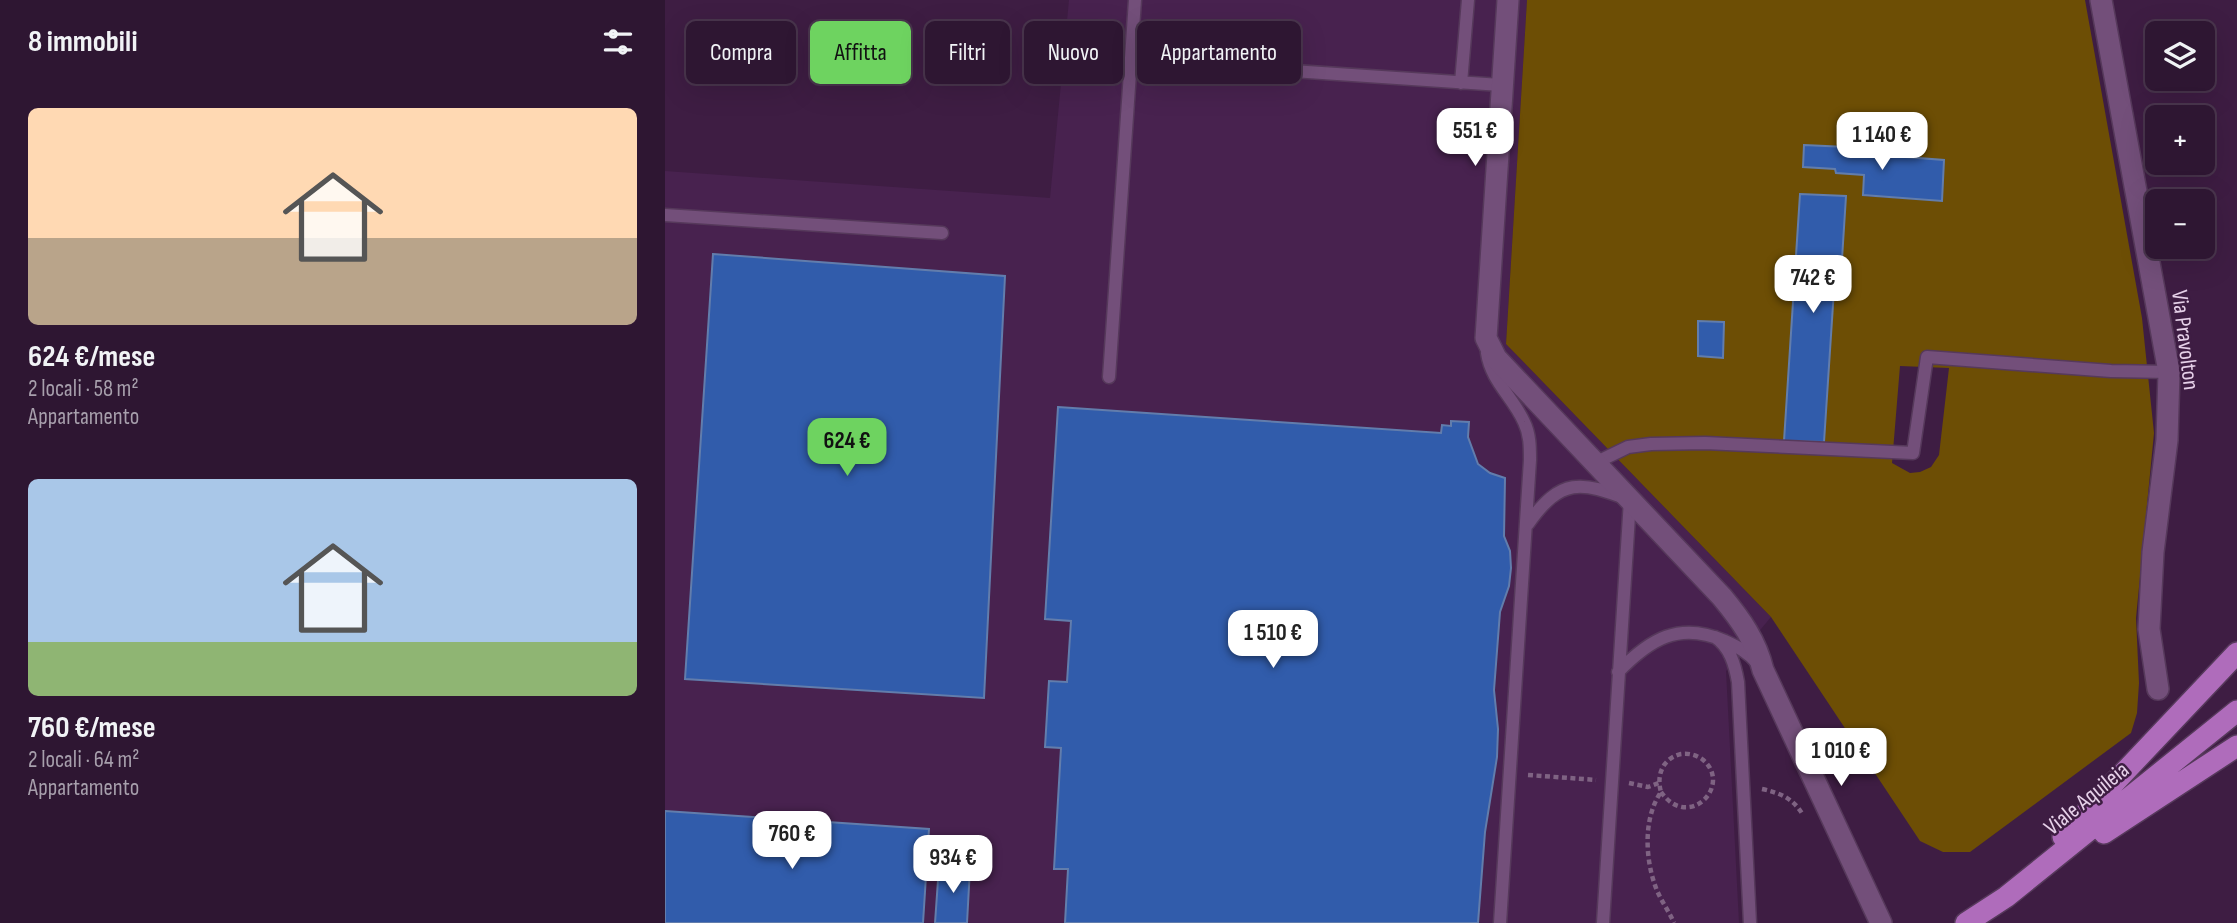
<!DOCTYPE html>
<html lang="it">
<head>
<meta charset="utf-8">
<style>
	body { margin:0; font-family:"Sofia Sans Condensed",sans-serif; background:#361f3a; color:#f1f3f6; height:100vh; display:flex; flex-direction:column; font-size:26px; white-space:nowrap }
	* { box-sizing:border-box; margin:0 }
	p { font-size:23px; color:#a79fac }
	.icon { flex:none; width:38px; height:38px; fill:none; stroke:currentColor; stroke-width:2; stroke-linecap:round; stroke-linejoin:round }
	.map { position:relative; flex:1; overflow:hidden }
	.details { display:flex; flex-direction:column; background:#2e1632; width:665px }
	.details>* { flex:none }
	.guide { position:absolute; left:21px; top:21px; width:665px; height:63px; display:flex; gap:14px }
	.controls { position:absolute; left:1480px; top:21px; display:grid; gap:14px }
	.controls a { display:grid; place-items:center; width:70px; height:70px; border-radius:10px; background:#2e1632; box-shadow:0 7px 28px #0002,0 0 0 2px #49354d; font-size:35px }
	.price { position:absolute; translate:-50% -60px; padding:0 16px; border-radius:14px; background:#fff; color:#222; font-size:23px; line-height:46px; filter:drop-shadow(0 2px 4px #0008) }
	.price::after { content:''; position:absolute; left:50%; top:42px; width:21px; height:16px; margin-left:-10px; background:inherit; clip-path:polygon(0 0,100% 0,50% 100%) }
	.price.active { background:#6ed360; color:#111 }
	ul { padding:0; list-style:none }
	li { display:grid; align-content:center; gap:14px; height:371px; padding:0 28px }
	li span { display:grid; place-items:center; height:217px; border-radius:10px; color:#555 }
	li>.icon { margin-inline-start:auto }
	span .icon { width:126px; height:126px; fill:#fffc; stroke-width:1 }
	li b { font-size:30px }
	h2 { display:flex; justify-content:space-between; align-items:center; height:84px; padding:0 28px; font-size:30px }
	.chip { padding:0 24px; border-radius:10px; background:#2e1632; box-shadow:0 7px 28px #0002,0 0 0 2px #49354d; font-size:24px; line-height:63px }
	.chip.active { background:#6ed360; color:#111 }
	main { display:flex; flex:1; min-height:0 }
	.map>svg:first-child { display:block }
	.built { fill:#48224f }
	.green { fill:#6d4e05; fill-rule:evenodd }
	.building { fill:#315cab; stroke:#627dac; stroke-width:2 }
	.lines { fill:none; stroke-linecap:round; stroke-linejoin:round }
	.lane-casing { stroke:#56395b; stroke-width:15 }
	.street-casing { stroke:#56395b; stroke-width:24 }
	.primary-casing { stroke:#56395b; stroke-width:24 }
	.path { stroke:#7f6383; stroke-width:4.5; stroke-dasharray:5 3.5; stroke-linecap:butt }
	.lane { stroke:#734f7a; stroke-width:12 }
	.street { stroke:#734f7a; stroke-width:21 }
	.primary { stroke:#af6cbb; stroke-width:21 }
	.labels { text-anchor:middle; stroke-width:5; stroke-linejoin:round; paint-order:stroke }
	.street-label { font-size:23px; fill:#e6d1e9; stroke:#3e1d43 }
</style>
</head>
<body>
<main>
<section class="details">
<h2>8 immobili<svg class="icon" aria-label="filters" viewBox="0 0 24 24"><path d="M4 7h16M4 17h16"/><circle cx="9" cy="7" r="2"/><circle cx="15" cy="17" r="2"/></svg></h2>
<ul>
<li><span style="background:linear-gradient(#ffd9b3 60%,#b9a48a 0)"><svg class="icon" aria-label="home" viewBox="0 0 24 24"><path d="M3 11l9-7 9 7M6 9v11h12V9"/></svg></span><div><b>624 €/mese</b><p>2 locali · 58 m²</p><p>Appartamento</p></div></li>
<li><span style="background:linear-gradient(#a9c7e8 75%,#8fb573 0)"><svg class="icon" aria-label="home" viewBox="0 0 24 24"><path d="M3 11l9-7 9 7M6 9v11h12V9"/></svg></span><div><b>760 €/mese</b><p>2 locali · 64 m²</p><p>Appartamento</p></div></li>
</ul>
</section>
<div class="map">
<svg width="1572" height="923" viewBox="0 0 1572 923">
	<rect width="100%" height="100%" fill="#3e1d43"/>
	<path class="built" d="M404,0H862L841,344L1106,617L1061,671L1074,923H0V171L385,198Z"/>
	<path class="green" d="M862,0H1420L1477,318L1489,433L1471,618L1474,683L1472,713L1466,733L1305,852H1278L1255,841L1106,617L841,344ZM1203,149L1202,154L1276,201L1198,196L1199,175L1170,169L1138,167ZM1135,194L1181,196L1177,259H1171L1159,442L1119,440ZM1033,321L1059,323L1058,358L1033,356ZM1235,366L1284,368L1274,455L1266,467L1255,472L1245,473L1227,463Z"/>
	<path class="building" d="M1139,145L1203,148L1202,154L1279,160L1277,201L1198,195L1199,175L1171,173L1170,169L1138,167Z
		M1135,194L1181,196L1177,259H1171L1159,442L1119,441Z
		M48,254L340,276L319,698L20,679Z
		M1033,321L1059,322L1058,358L1033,356Z
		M393,407L776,433L777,425L786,426V421L804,422L803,437L813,464L825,473L840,478L839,536L845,551L846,568L844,586L835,612L829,690L833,729L832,757L820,832L813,923H400L403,869H389L396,748L380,747L384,681L402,682L406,621L380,619Z
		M0,811L264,829L258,923H0Z
		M274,866L305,868L302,923H270Z"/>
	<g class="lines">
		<g class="lane-casing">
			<path id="lane" d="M466,60L836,85
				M796,83L803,0
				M0,215L277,233
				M822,353C826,381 848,397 859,422C865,434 865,447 865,460L835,923
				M444,377L470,0
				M930,463L963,447L986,444L1040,443L1248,453L1262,357L1446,371L1504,372
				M863,524C896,477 916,481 965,500L938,923
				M1050,637C1065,647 1070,665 1073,682L1085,923
				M953,672C985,639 1014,621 1060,641C1073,647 1083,652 1092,663"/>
		</g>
		<g class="street-casing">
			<path id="street" d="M843,0L821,338L831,358L1057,597C1076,620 1091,641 1098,670L1216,923
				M1436,0L1504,372L1502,440L1488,552L1484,629L1493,689"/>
		</g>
		<g class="primary-casing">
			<path id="primary" d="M1439,833L1572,746
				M1398,837L1572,653
				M1301,923L1341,897L1572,711"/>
		</g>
		<path class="path" d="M863,775L931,780
			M964,783L983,787L994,783
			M1097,789C1115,793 1128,798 1138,815
			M996,792C1024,832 1069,784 1037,759C1031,755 1024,753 1016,754C998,758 991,775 996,792C978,818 980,859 991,888C996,901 1004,911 1009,923"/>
		<use href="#lane" class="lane"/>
		<use href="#street" class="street"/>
		<use href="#primary" class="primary"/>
	</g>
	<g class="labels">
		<g class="street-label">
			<text transform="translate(1521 340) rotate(83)" y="8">Via Pravolton</text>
			<text transform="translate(1421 798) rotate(-39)" y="8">Viale Aquileia</text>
		</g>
	</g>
</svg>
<div class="controls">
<a><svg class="icon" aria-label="layers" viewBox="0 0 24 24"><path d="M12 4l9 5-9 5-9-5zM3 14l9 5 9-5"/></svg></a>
<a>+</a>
<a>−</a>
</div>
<b class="price" style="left:810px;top:168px">551 €</b>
<b class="price" style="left:1217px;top:172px">1 140 €</b>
<b class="price" style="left:1148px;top:315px">742 €</b>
<b class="price active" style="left:182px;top:478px">624 €</b>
<b class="price" style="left:608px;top:670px">1 510 €</b>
<b class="price" style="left:1176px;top:788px">1 010 €</b>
<b class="price" style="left:127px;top:871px">760 €</b>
<b class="price" style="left:288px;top:895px">934 €</b>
<div class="guide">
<a class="chip">Compra</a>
<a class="chip active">Affitta</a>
<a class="chip">Filtri</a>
<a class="chip">Nuovo</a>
<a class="chip">Appartamento</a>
</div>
</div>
</main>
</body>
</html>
